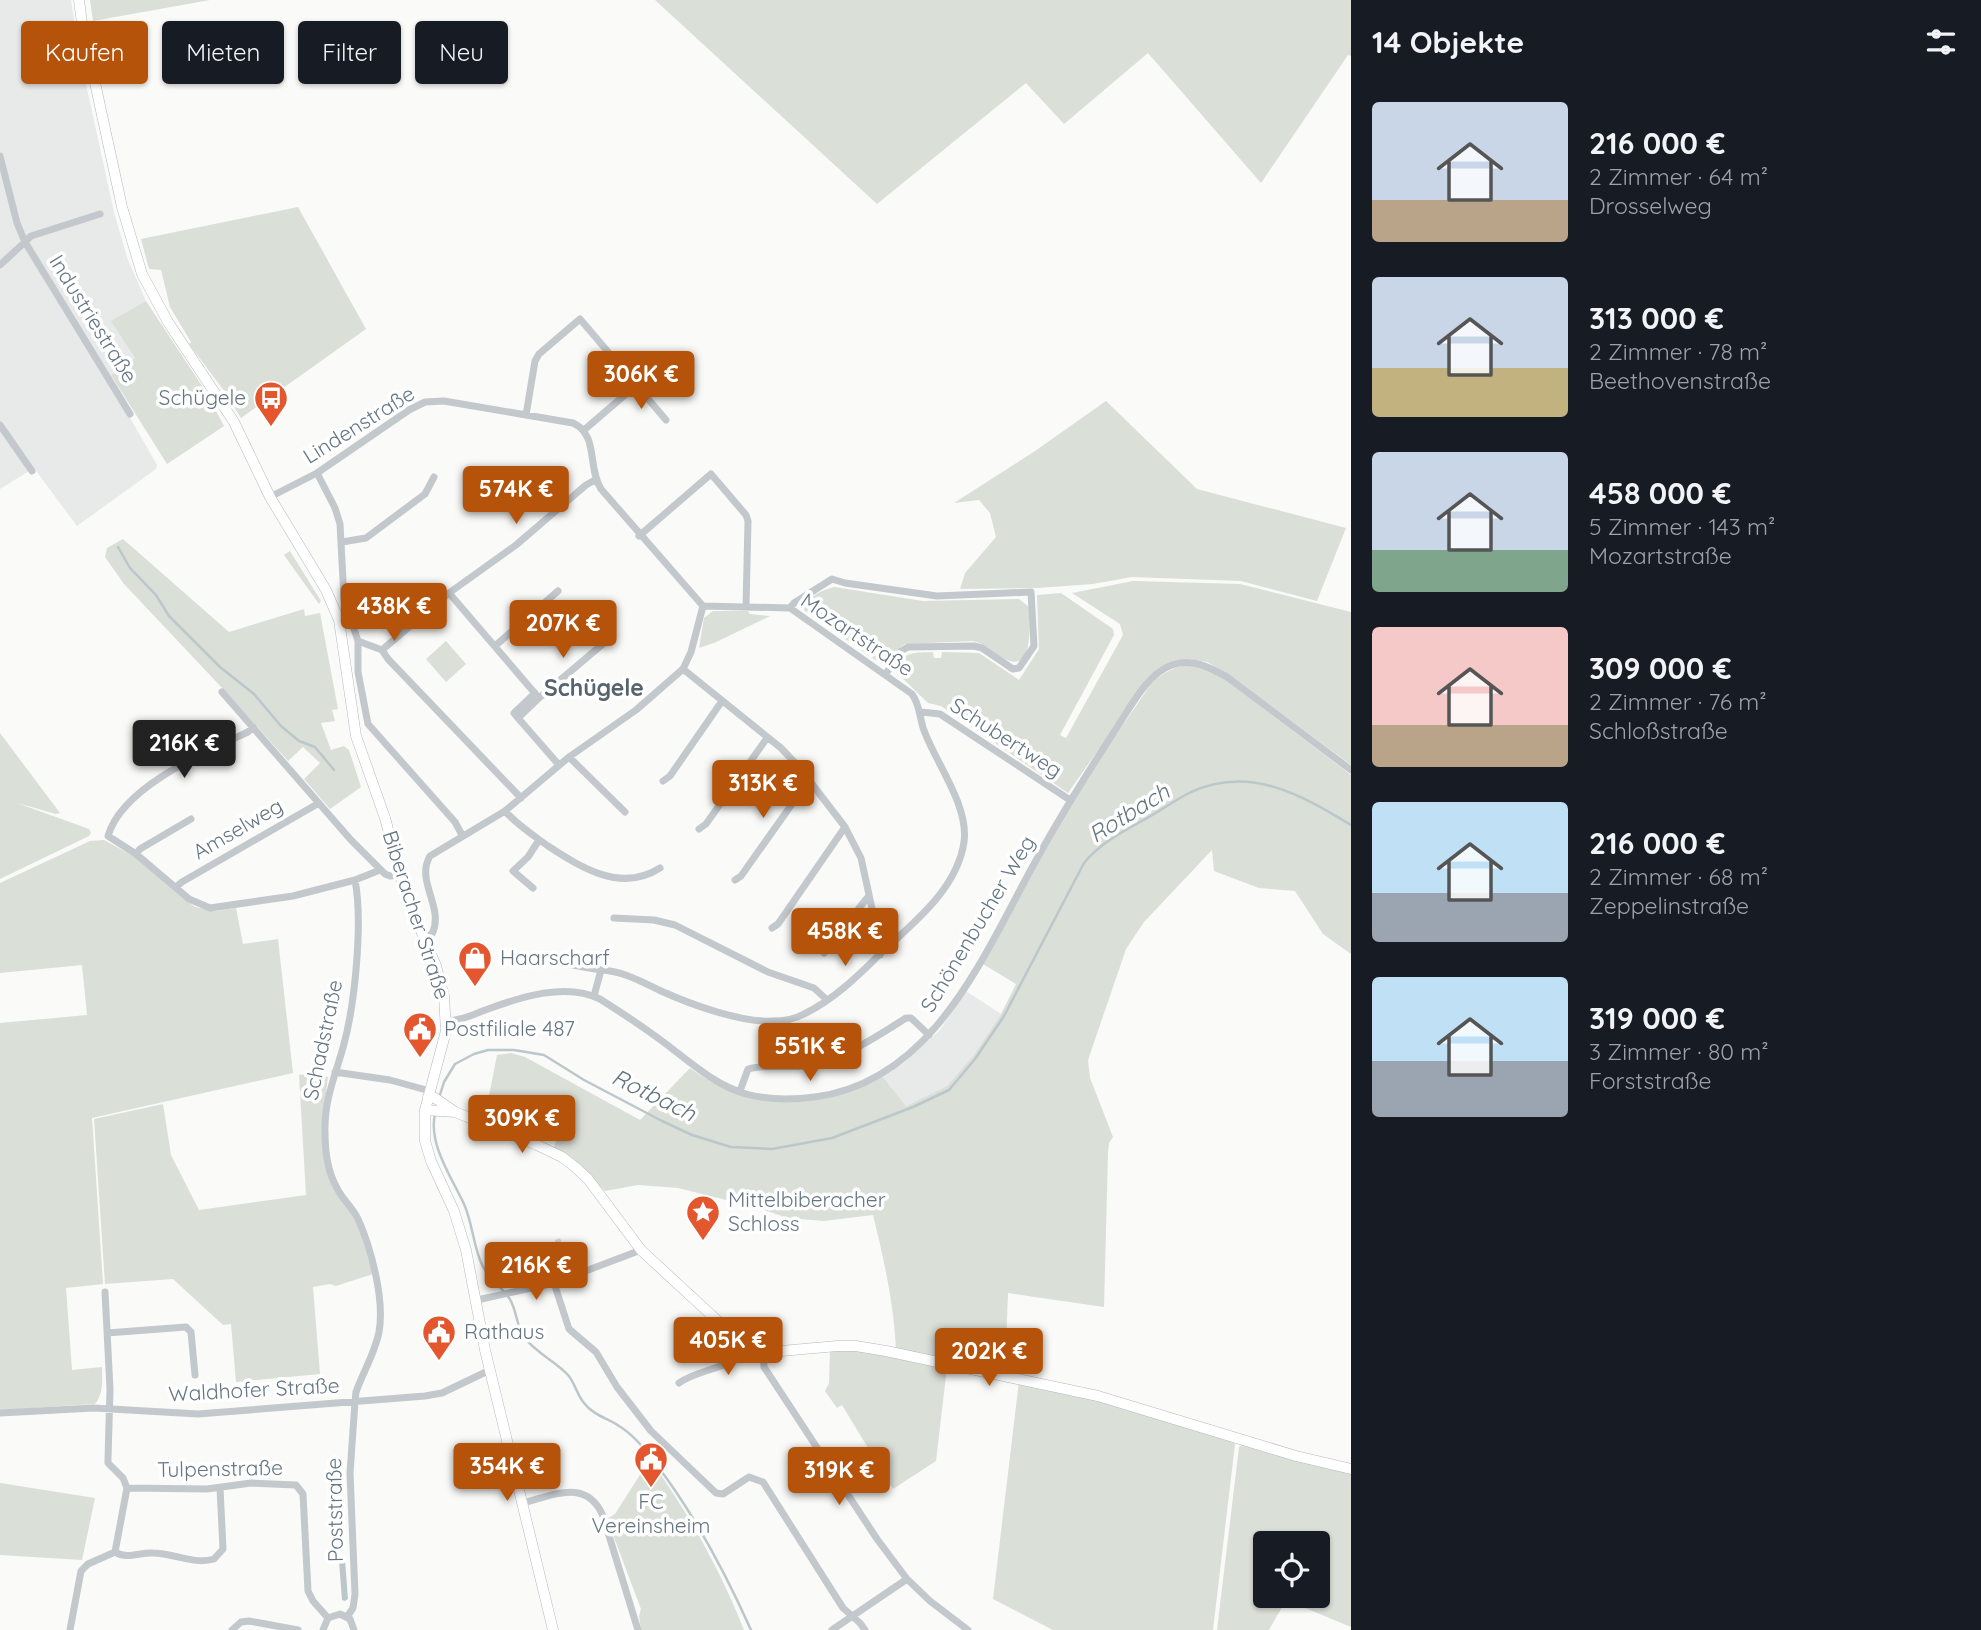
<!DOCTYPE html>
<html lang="de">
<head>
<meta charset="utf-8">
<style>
	body { margin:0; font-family:Quicksand,sans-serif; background:#20242c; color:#f1f3f6; height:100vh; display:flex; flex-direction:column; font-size:26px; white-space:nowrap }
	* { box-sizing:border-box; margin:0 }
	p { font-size:23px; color:#9ea1a6 }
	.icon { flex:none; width:38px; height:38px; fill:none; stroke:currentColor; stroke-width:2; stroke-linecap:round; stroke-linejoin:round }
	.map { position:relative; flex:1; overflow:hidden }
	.details { display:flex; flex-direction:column; background:#171b24; width:630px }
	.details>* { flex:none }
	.top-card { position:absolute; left:21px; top:21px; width:665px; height:63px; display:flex; gap:14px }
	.buttons { position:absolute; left:1253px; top:1531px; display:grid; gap:14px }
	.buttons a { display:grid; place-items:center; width:77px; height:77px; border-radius:7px; background:#171b24; box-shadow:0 2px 5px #0004; font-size:35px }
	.price { position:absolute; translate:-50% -60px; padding:0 16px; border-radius:7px; background:#b45309; color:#fff; font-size:23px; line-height:46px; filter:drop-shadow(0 2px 4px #0008) }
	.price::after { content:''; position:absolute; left:50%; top:42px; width:21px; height:16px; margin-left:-10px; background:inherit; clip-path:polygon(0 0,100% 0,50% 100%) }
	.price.active { background:#222; color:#fff }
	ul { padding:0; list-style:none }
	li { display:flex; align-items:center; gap:21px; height:175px; padding:0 21px }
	li span { display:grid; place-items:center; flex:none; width:196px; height:140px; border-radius:7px; color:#555 }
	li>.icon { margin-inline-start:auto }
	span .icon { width:84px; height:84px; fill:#fffc; stroke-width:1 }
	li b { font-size:30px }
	h2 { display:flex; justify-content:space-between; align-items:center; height:84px; padding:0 21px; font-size:30px }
	.pill { padding:0 24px; border-radius:7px; background:#171b24; box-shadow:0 2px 5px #0004; font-size:24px; line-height:63px }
	.pill.active { background:#b45309; color:#fff }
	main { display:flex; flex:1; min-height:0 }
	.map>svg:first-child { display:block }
	.built { fill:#e8e9e9 }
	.green { fill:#dadfd7; fill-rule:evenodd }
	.water { fill:#bbc7cb }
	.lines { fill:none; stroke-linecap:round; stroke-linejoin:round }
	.stream { stroke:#bbc7cb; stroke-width:2.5 }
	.secondary-casing { stroke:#b3babf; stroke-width:11 }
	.street { stroke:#c3c8cc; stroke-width:7 }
	.secondary { stroke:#fff; stroke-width:10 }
	.labels { text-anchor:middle; stroke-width:7; stroke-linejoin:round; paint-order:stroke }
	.street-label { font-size:21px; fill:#657683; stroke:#fff }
	.poi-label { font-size:21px; fill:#657683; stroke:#fff; text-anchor:start }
	.neighbourhood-label { font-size:23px; font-weight:bold; fill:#57646e; stroke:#fff }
	.water-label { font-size:23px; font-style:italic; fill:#60757c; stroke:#fff }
</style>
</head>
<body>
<main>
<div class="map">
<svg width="1351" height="1630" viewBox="0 0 1351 1630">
	<rect width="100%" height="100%" fill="#fafaf8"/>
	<path class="built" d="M0,0H71L79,52L114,212L128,260L146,301L112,321L135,358L111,375L133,412L129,416L157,465L156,469L77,526L34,468L0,489Z
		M966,991L1001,1014L973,1056L947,1086L906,1106L883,1077L905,1062L940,1030Z"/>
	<path class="green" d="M90,0H210L93,21Z
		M655,0H1351V56L1348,55L1261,183L1148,53L1064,124L1026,83L877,204Z
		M298,207L366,329L241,418L225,392L189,344L191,342L170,307L161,270L149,269L141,239Z
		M146,301L206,392L224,426L167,464L111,375L135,358L111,321Z
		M1106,401L1197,489L1346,528L1317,601L1241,581L1132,577L1093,584L1037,588L960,589L965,573L996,537L990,513L979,500L954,503L1035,451Z
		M123,539L229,632L304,609L305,616L320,613L338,709L332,710L335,721L321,723L331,750L344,746L349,750L361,787L330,809L304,779L320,763L303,747L288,761L225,691L124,584L105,557L107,548Z
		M290,551L321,601L319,604L284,555Z
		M1133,581L1240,584L1351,612V765L1229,675L1207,662L1189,659L1163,666L1131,703L1068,793L941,706L928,703L896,672C902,650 914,653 933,652L934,658H941L942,652L979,653L1019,680L1039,649L1037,595L1061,593L1113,629L1114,635L1060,735L1066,738L1123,635L1120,624L1072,593Z
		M834,587L923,601L1019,599L1029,607C1029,620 1035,672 1007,660C995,655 987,644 973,641L905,644L900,647L890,661L880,663L805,611L803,606C808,596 823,590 834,587Z
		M713,611H748L750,614L770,616L714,643L699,648L704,618Z
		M446,641L466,664L446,682L426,659Z
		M1189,665L1205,667L1226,680L1351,775V954L1323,934L1295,891L1259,888L1214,871L1212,850L1144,922L1126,949L1088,1060L1090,1078L1113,1137L1109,1143L1108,1153L1104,1307L1008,1293L1005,1372L896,1350C894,1304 884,1260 873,1215L824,1221L788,1218L758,1208L678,1188L638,1185L605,1191L578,1164L553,1149L556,1142L553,1136L557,1121L522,1106L505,1125L485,1116L497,1055L511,1053L525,1057L640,1120L690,1068C751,1113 818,1111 883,1077L906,1106L947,1086L973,1056L1001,1014L1016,984L983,964L1073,798L1151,684C1163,673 1172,667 1189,665Z
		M0,733L60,813L56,814L17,803L89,829L91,833L89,836L0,879Z
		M104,840L135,857L180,896L195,907L215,911L236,908L243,944L278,939L293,1073L92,1118L103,1284L66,1288L72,1370L102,1367C102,1380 104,1393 95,1404L0,1410V1023L87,1015L82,965L0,973V883L90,841Z
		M312,1073L328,1077L323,1117L327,1167L356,1218L373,1274L336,1286L330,1284L313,1287L320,1374L236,1382L231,1324L223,1325L173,1279L105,1284L94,1119L163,1104L171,1155L199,1210L306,1195L299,1075Z
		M560,1238L572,1269L562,1274L555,1254V1240Z
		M856,1350L947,1367L936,1461L893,1489L842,1405L837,1408L825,1391L829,1383L830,1351Z
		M1019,1381L1097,1400L1233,1440L1235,1444L1213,1630H1053L993,1599Z
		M1244,1443L1351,1472V1627L1286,1600L1269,1630H1217L1239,1447ZM1265,1544H1318V1596H1265Z
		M650,1459C688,1513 720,1569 744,1630H641L639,1616L641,1609L607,1519L615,1514Z
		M0,1483L95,1498L82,1560L0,1555Z"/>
	<path class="water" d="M345,1560L348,1599L345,1601L342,1600L339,1561Z"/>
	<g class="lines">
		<path class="stream" d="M118,547L130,568L156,595L169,616L220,667L254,694L281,726L299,741L315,747L334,770
			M439,1098L444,1082L455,1064L474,1054L488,1050H514L544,1055L584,1080L662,1121L692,1135L731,1147L772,1149L832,1138L913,1107L949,1090L975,1059L1004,1016L1084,863C1101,842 1126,830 1149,817C1163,809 1177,799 1191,792C1251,765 1301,795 1351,825
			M435,1114C428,1144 452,1178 464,1204C472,1222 473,1242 480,1260C486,1277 499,1284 509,1298C517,1309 516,1326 524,1337C536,1353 555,1361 568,1375C575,1383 577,1395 584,1403C593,1415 607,1418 619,1426C634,1435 646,1450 656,1464C695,1515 725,1572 751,1630"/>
		<g class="secondary-casing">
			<path id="secondary" d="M79,0L82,23L122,207L142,274L168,322L234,422L270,497L326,590L339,620L356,736L385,818L405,893L436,966L444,996L446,1031L425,1110V1141L431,1161L454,1211L466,1250L485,1350L553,1630
				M428,1097L435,1098L455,1112L537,1145L562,1157L575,1167L588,1179L641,1250L734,1336L748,1345L770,1352L837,1346H856L886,1351L1098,1396L1296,1456L1351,1469
				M425,1110L455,1112"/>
		</g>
		<path class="street" d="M0,156L17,223L25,242L0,265
			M100,214L31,236L25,242L130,414
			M526,415L535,361L539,354L580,319L666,420
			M0,425L32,471
			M584,430L661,364
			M317,473L335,508L340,524L344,599L358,641L382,650L388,659L521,798
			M270,497L317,473L409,410L425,402L444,401L573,423C599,435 587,467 601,489L703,606
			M639,536L711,474L746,515L748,521L746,607
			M342,542L366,538L425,494L434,477
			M449,593L516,545L586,485L595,480
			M790,608L794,603L832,579L845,583L937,596L1031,592L1034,646L1019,668L1013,669L982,648L974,646L908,647L901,651L885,675
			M358,641V672L368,724L455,822L462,835
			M495,646L558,591
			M382,650L449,593L539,698L518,718L559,765
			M683,669L781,748L799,767L845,827L861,858L878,936L880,955
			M222,692L351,840L385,874L390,876L400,875
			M539,698L604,643
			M921,712L940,714L1070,800
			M518,718L514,713L535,693
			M253,727L248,732C205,752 122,787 108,836L136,854L189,899L210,908L293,896L355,880L380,870
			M569,757L625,812
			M663,781L670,776L722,701
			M505,811C517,825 533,835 548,846C582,868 621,893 660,868
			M699,829L706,824L767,738
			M136,854L140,849L191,819
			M735,880L741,876L809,780
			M176,887L182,882L319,803
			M533,888L513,871L528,857L539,840
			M614,918L654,920L675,925L768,972L814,988L827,1000
			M772,928L778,924L845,827
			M424,937L432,934C445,908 415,881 430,856L505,811L569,757L636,710L683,669L691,652L703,606
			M824,953C843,937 852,914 869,896
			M566,964L601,970
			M594,996L601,970C623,971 642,982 661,991C690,1004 741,1023 773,1021C783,1021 795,1019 804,1014C833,1000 857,977 879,955C912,924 957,890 964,842C969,807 938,766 925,733C919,719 921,707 912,694L790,608L703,606
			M446,1021C461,1021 474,1014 488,1009C521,997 566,982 600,999C622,1013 645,1028 666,1044C691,1063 715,1085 746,1094C768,1100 793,1100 815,1097C934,1081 983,956 1034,864C1059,818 1086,775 1114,732C1129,710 1146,674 1172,665C1193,658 1209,667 1227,677L1351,770
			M335,1072L390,1080L430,1091
			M740,1091L748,1069C765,1064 785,1068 803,1066C842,1060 873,1039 906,1018H911L929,1035
			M554,1283L569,1329L596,1352L617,1387L651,1431L716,1493L723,1494L749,1477L763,1482L843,1608L860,1623L865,1630
			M477,1300L554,1283L641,1250
			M107,1333L186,1327L191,1332L195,1375
			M763,1351L764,1367L877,1539L907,1579L930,1601L968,1630
			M679,1383C699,1368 737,1369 748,1345
			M0,1413L94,1408L198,1414L425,1396L442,1393L490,1370
			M127,1488L207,1489L251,1483L296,1485L303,1494L308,1591L313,1601L328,1618
			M523,1503C554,1495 587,1478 603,1516L638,1630
			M115,1552C127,1560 140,1552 153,1553C174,1553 193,1565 214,1559L223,1549L220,1488
			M347,1617L353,1608L355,1594L350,1473L355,1402L356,1392C363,1372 375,1353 379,1332C385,1300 371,1248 358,1219C353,1208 342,1199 337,1188C327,1171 325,1151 325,1132C324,1099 336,1074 344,1044C355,1003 363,922 355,880
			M70,1630L81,1571L88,1564L115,1552L127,1488L123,1478L108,1463V1459L110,1389L105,1292
			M232,1630L241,1622L249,1621L298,1630
			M323,1630L328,1618L340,1614L350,1619L354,1630
			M832,1630L907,1579"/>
		<use href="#secondary" class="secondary"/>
	</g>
	<defs>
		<g id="bus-pin" transform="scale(1.75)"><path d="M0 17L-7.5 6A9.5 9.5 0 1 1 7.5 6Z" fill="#e4572e" stroke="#fff"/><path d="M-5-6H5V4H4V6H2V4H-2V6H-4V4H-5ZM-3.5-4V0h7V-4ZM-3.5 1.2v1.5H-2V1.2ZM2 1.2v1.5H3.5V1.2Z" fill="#fff"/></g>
		<g id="shop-pin" transform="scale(1.75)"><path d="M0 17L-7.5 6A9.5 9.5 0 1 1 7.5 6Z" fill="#e4572e" stroke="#fff"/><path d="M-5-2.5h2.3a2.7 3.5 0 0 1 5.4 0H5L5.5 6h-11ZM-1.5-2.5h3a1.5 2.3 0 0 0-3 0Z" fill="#fff"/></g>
		<g id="civic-pin" transform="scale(1.75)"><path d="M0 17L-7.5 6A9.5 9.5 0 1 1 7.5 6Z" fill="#e4572e" stroke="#fff"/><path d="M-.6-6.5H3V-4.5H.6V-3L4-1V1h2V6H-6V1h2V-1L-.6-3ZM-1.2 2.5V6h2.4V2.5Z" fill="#fff"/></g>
		<g id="sight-pin" transform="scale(1.75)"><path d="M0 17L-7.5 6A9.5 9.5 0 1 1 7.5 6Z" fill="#e4572e" stroke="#fff"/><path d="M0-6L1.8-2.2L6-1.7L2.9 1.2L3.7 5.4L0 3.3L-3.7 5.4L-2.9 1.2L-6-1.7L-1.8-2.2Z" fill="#fff"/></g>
	</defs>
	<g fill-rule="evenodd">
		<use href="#bus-pin" x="271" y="398"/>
		<use href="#shop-pin" x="475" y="958"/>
		<use href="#civic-pin" x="420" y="1029"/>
		<use href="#sight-pin" x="703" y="1212"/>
		<use href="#civic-pin" x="439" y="1332"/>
		<use href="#civic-pin" x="651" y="1459"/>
	</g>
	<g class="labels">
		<g class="street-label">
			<text transform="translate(93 319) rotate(58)" y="7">Industriestraße</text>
			<text transform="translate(359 425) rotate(-32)" y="7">Lindenstraße</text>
			<text transform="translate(857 635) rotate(34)" y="7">Mozartstraße</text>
			<text transform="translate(1006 738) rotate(33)" y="7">Schubertweg</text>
			<text transform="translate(238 829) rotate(-30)" y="7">Amselweg</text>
			<text transform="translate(416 915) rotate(72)" y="7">Biberacher Straße</text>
			<text transform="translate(978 924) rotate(-59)" y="7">Schönenbucher Weg</text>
			<text transform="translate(323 1040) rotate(-78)" y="7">Schadstraße</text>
			<text transform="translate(254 1390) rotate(-3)" y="7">Waldhofer Straße</text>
			<text transform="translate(220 1469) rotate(-1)" y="7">Tulpenstraße</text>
			<text transform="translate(335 1510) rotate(-91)" y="7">Poststraße</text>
		</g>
		<g class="poi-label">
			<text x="246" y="405" text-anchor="end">Schügele</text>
			<text x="500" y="965">Haarscharf</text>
			<text x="444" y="1036">Postfiliale 487</text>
			<text x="728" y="1207">Mittelbiberacher<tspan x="728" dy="24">Schloss</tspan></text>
			<text x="464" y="1339">Rathaus</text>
			<text x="651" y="1509" text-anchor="middle">FC<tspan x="651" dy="24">Vereinsheim</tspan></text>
		</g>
		<g class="neighbourhood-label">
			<text x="594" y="696">Schügele</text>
		</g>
		<g class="water-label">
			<text transform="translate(1129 813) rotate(-32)" y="8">Rotbach</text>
			<text transform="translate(654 1095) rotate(26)" y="8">Rotbach</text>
		</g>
	</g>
</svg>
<div class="buttons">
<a><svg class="icon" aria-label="locate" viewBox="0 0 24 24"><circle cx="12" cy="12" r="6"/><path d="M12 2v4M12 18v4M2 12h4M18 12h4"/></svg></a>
</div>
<b class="price" style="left:641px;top:411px">306K €</b>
<b class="price" style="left:516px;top:526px">574K €</b>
<b class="price" style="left:394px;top:643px">438K €</b>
<b class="price" style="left:563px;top:660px">207K €</b>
<b class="price active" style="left:184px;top:780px">216K €</b>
<b class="price" style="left:763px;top:820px">313K €</b>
<b class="price" style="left:845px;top:968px">458K €</b>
<b class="price" style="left:810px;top:1083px">551K €</b>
<b class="price" style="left:522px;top:1155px">309K €</b>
<b class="price" style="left:536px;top:1302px">216K €</b>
<b class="price" style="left:728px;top:1377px">405K €</b>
<b class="price" style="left:989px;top:1388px">202K €</b>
<b class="price" style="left:507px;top:1503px">354K €</b>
<b class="price" style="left:839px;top:1507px">319K €</b>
<div class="top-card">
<a class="pill active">Kaufen</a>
<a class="pill">Mieten</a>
<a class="pill">Filter</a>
<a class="pill">Neu</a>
</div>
</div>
<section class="details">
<h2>14 Objekte<svg class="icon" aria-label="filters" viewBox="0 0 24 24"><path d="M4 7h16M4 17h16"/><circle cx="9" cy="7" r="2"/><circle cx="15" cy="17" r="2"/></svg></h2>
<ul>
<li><span style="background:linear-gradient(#c9d6e8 70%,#b9a48a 0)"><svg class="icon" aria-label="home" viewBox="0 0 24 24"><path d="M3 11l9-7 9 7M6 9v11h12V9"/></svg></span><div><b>216 000 €</b><p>2 Zimmer · 64 m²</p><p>Drosselweg</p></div></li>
<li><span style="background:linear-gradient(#c9d6e8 65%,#c2b280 0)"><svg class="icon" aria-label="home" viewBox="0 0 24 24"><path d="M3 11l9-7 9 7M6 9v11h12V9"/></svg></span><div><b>313 000 €</b><p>2 Zimmer · 78 m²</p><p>Beethovenstraße</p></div></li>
<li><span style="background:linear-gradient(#c9d6e8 70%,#7fa58c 0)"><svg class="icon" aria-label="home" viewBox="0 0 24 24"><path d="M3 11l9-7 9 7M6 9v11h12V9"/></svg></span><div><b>458 000 €</b><p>5 Zimmer · 143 m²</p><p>Mozartstraße</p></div></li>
<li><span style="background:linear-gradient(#f6c9c9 70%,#b9a48a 0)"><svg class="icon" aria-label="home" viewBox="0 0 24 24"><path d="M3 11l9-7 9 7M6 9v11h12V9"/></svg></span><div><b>309 000 €</b><p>2 Zimmer · 76 m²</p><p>Schloßstraße</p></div></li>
<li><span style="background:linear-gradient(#bfe0f5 65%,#9aa5b1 0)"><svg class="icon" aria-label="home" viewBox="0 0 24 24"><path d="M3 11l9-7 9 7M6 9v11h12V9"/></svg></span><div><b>216 000 €</b><p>2 Zimmer · 68 m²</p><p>Zeppelinstraße</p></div></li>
<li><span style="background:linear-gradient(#bfe0f5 60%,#9aa5b1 0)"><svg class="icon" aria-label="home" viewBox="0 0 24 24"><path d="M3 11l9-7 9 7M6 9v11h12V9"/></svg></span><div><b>319 000 €</b><p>3 Zimmer · 80 m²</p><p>Forststraße</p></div></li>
</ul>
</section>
</main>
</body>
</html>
